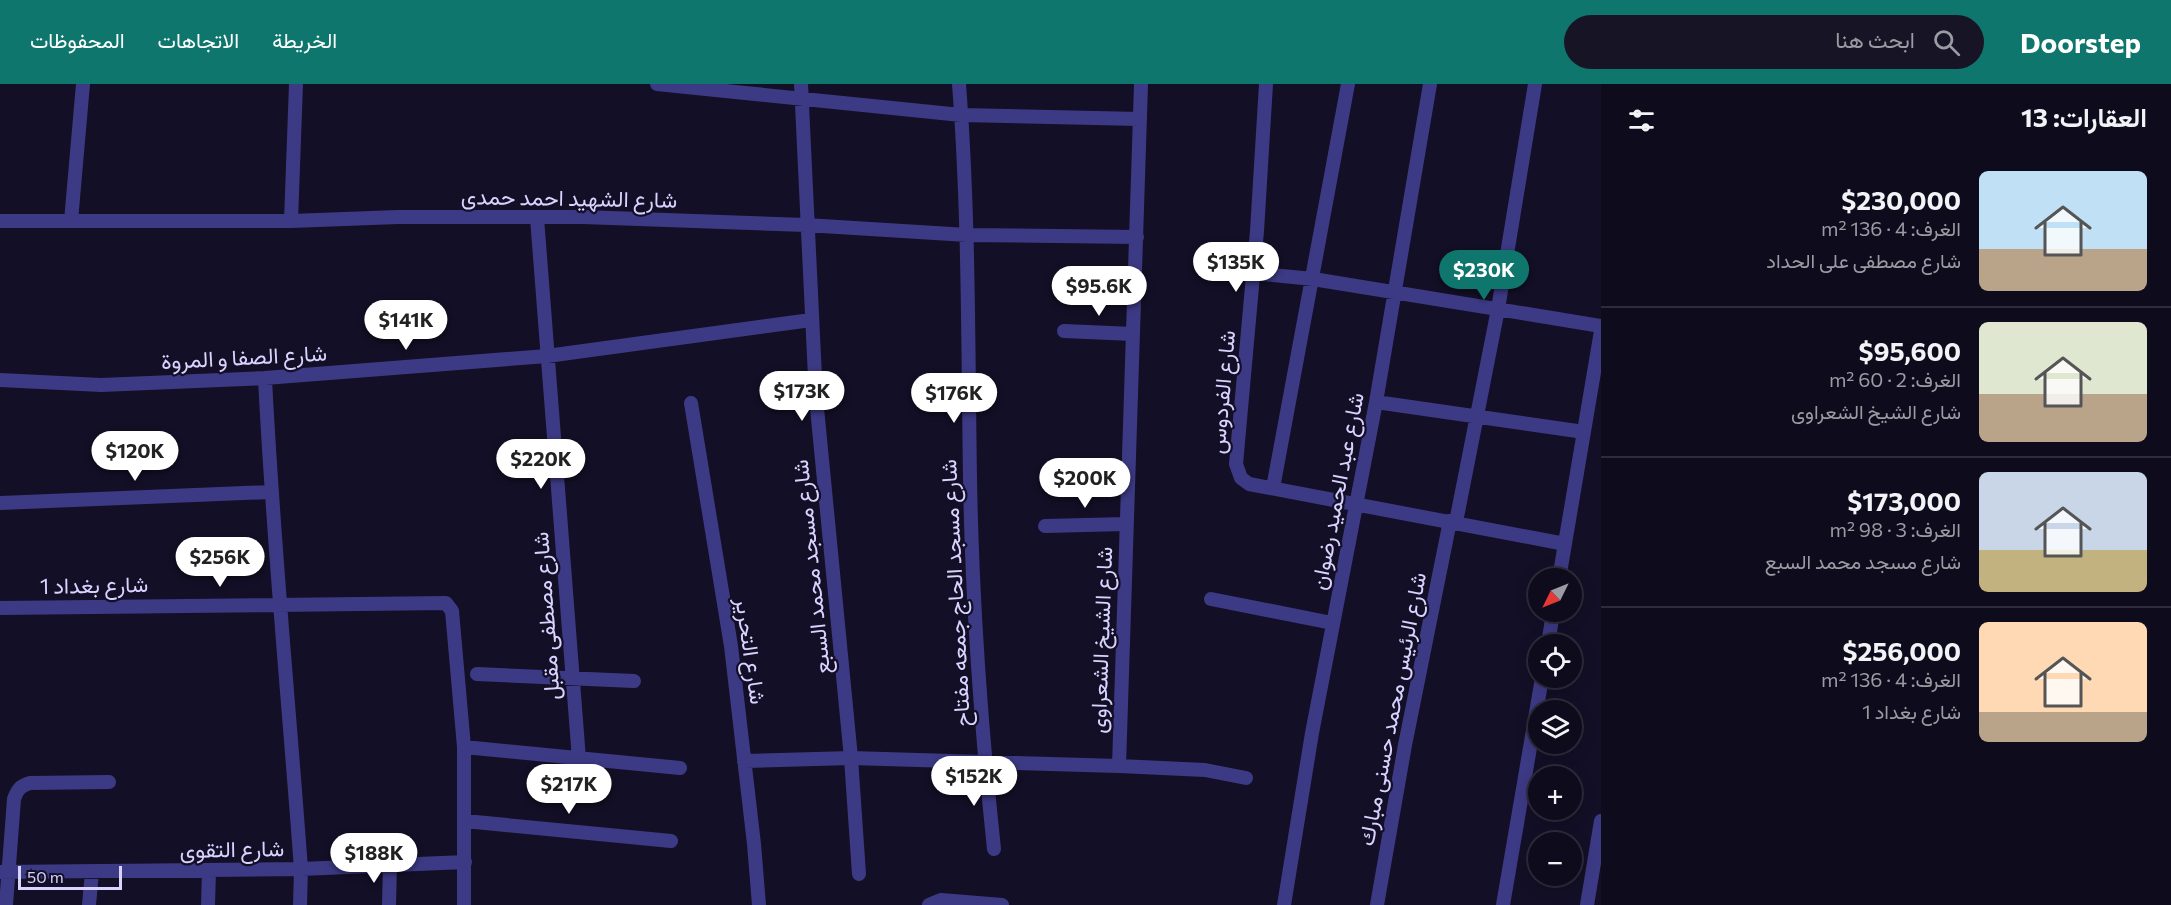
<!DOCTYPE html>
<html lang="ar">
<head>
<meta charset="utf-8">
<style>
	body { margin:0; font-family:Commissioner,Vazirmatn,sans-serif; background:#171425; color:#f1f3f6; direction:rtl; height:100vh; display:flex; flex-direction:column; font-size:22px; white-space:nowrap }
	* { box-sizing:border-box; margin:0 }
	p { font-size:20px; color:#9b9ba3 }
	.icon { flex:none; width:33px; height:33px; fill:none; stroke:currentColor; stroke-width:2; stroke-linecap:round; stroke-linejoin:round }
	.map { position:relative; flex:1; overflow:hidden; direction:ltr }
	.sheet { display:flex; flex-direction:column; background:#0e0b1c; width:570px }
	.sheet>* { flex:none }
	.needle { width:39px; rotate:227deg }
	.fabs { position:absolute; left:1528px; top:484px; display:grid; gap:12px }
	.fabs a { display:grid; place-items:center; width:54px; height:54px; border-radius:50%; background:#0e0b1c; box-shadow:0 3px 15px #0003,0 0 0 2px #2e2b3b; font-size:30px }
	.scale { position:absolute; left:18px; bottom:15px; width:104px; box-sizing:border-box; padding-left:6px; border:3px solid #d9d4ff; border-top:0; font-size:16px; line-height:21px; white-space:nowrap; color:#d9d4ff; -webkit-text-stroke:4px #130f26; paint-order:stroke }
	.price { position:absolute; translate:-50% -51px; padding:0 14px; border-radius:21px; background:#fff; color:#222; font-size:20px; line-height:39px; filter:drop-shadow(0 2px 3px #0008) }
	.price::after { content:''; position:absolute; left:50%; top:36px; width:18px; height:14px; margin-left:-9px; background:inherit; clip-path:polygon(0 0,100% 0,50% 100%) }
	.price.current { background:#0f766e; color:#fff }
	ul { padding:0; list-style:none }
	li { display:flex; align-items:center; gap:18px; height:150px; padding:0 24px }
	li+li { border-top:2px solid #2e2b3b }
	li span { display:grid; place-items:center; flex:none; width:168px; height:120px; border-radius:9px; color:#555 }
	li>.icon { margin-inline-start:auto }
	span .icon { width:72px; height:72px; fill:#fffc; stroke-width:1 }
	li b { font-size:26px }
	h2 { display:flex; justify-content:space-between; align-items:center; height:72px; padding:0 24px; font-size:26px }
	header { display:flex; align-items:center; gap:36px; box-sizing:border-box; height:84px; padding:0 30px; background:#0f766e; color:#fff }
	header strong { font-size:28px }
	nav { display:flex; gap:33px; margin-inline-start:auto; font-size:21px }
	.search { width:420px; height:54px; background:#171425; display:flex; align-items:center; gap:15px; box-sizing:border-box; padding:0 21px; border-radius:33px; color:#9b9ba3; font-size:22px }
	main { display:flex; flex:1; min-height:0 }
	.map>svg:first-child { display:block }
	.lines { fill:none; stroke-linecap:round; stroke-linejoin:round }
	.minor { stroke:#3d3a85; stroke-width:14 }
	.labels { text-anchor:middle; stroke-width:4.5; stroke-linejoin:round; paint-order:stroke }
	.street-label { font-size:22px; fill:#d9d4ff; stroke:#130f26 }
</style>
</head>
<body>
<header>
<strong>Doorstep</strong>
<div class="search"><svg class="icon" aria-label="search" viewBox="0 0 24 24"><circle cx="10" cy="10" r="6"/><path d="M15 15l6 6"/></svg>ابحث هنا</div>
<nav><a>الخريطة</a><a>الاتجاهات</a><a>المحفوظات</a></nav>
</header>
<main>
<section class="sheet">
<h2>العقارات: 13<svg class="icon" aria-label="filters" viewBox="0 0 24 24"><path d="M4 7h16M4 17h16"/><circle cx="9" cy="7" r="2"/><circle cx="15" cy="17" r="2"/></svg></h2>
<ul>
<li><span style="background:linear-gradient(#bfe0f5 65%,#b9a48a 0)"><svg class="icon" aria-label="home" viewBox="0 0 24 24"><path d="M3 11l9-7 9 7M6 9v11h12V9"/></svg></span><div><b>$230,000</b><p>الغرف: 4 · 136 m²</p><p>شارع مصطفى على الحداد</p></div></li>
<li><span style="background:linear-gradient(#dfe7d0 60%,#b9a48a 0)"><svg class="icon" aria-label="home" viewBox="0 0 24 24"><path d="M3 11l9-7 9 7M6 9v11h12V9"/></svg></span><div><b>$95,600</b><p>الغرف: 2 · 60 m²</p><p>شارع الشيخ الشعراوى</p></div></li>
<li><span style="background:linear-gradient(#c9d6e8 65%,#c2b280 0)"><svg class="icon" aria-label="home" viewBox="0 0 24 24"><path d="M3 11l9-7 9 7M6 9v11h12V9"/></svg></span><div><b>$173,000</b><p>الغرف: 3 · 98 m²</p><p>شارع مسجد محمد السبع</p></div></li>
<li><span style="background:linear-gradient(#ffd9b3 75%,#b9a48a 0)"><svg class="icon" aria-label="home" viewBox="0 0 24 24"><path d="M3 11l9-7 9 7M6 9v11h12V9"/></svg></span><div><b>$256,000</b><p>الغرف: 4 · 136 m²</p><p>شارع بغداد 1</p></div></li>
</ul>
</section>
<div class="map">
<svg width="1601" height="821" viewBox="0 0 1601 821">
	<rect width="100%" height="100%" fill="#130f26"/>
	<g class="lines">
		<path class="minor" d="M657,0L961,31L1140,35
			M801,0L816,314L851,674L859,790
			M959,0C969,131 968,263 970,394C972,518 981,642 994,765
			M1266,0L1257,147L1236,380L1241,394L1249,400L1565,460
			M537,134L579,675
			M0,137H291L398,133H583L806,141L967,151L1137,153
			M71,137L83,0
			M291,137L296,0
			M1253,189L1313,195L1601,242
			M1064,247L1133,250
			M265,294C273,458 289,621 301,785L300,821
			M0,296L101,301L265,294L547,272L811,236
			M1376,318L1584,348
			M691,319L731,562L754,760L759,821
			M1273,404L1348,0
			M0,419L270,408
			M1456,438L1498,225L1535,0
			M1045,442L1126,440
			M1559,495L1601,247
			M1211,515L1332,539
			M0,524L446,519L452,527L464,663V821
			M1548,561L1553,528
			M477,590L634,597
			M464,663L680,684
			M744,677L851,674L1119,682L1205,686L1246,694
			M1119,682L1141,0
			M465,737L671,757
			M0,788L301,785L465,778
			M6,821L14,715C17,706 20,702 30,699L109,698
			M89,821L92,788
			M208,821L209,787
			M389,821L390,780
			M929,821L941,816L1002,821
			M1284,821L1312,649L1376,318L1430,0
			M1377,821L1405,661L1450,437
			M1503,821L1542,594
			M1587,821L1601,737"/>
	</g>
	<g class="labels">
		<g class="street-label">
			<text transform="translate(569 114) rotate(1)" y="8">شارع الشهيد احمد حمدى</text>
			<text transform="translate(244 273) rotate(-3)" y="8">شارع الصفا و المروة</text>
			<text transform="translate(1222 308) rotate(-85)" y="8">شارع الفردوس</text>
			<text transform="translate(1337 407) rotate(-79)" y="8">شارع عبد الحميد رضوان</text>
			<text transform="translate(811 483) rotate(-96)" y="8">شارع مسجد محمد السبع</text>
			<text transform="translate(94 501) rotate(-1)" y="8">شارع بغداد 1</text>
			<text transform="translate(955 509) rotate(-93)" y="8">شارع مسجد الحاج جمعه مفتاح</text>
			<text transform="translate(546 532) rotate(-94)" y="8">شارع مصطفى مقبل</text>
			<text transform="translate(1101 556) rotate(-88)" y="8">شارع الشيخ الشعراوى</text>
			<text transform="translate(751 567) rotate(82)" y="8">شارع التحرير</text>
			<text transform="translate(1392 625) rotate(-79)" y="8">شارع الرئيس محمد حسنى مبارك</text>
			<text transform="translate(232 765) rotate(-1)" y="8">شارع التقوى</text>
		</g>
	</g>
</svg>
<div class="fabs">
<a><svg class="needle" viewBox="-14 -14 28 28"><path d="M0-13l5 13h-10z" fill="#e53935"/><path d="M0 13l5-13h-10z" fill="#9b9ba3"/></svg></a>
<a><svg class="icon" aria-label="locate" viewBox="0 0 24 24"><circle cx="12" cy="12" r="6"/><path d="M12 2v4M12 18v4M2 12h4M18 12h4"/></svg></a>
<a><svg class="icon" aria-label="layers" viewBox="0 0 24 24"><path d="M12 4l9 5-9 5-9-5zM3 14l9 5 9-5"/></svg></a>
<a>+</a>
<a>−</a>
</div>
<div class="scale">50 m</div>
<b class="price" style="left:1236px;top:209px">$135K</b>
<b class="price current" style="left:1484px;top:217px">$230K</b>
<b class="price" style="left:1099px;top:233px">$95.6K</b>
<b class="price" style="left:406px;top:267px">$141K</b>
<b class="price" style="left:802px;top:338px">$173K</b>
<b class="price" style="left:954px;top:340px">$176K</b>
<b class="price" style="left:135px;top:398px">$120K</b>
<b class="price" style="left:541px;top:406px">$220K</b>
<b class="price" style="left:1085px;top:425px">$200K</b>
<b class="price" style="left:220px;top:504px">$256K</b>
<b class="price" style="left:974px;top:723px">$152K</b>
<b class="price" style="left:569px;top:731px">$217K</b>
<b class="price" style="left:374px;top:800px">$188K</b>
</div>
</main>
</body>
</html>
